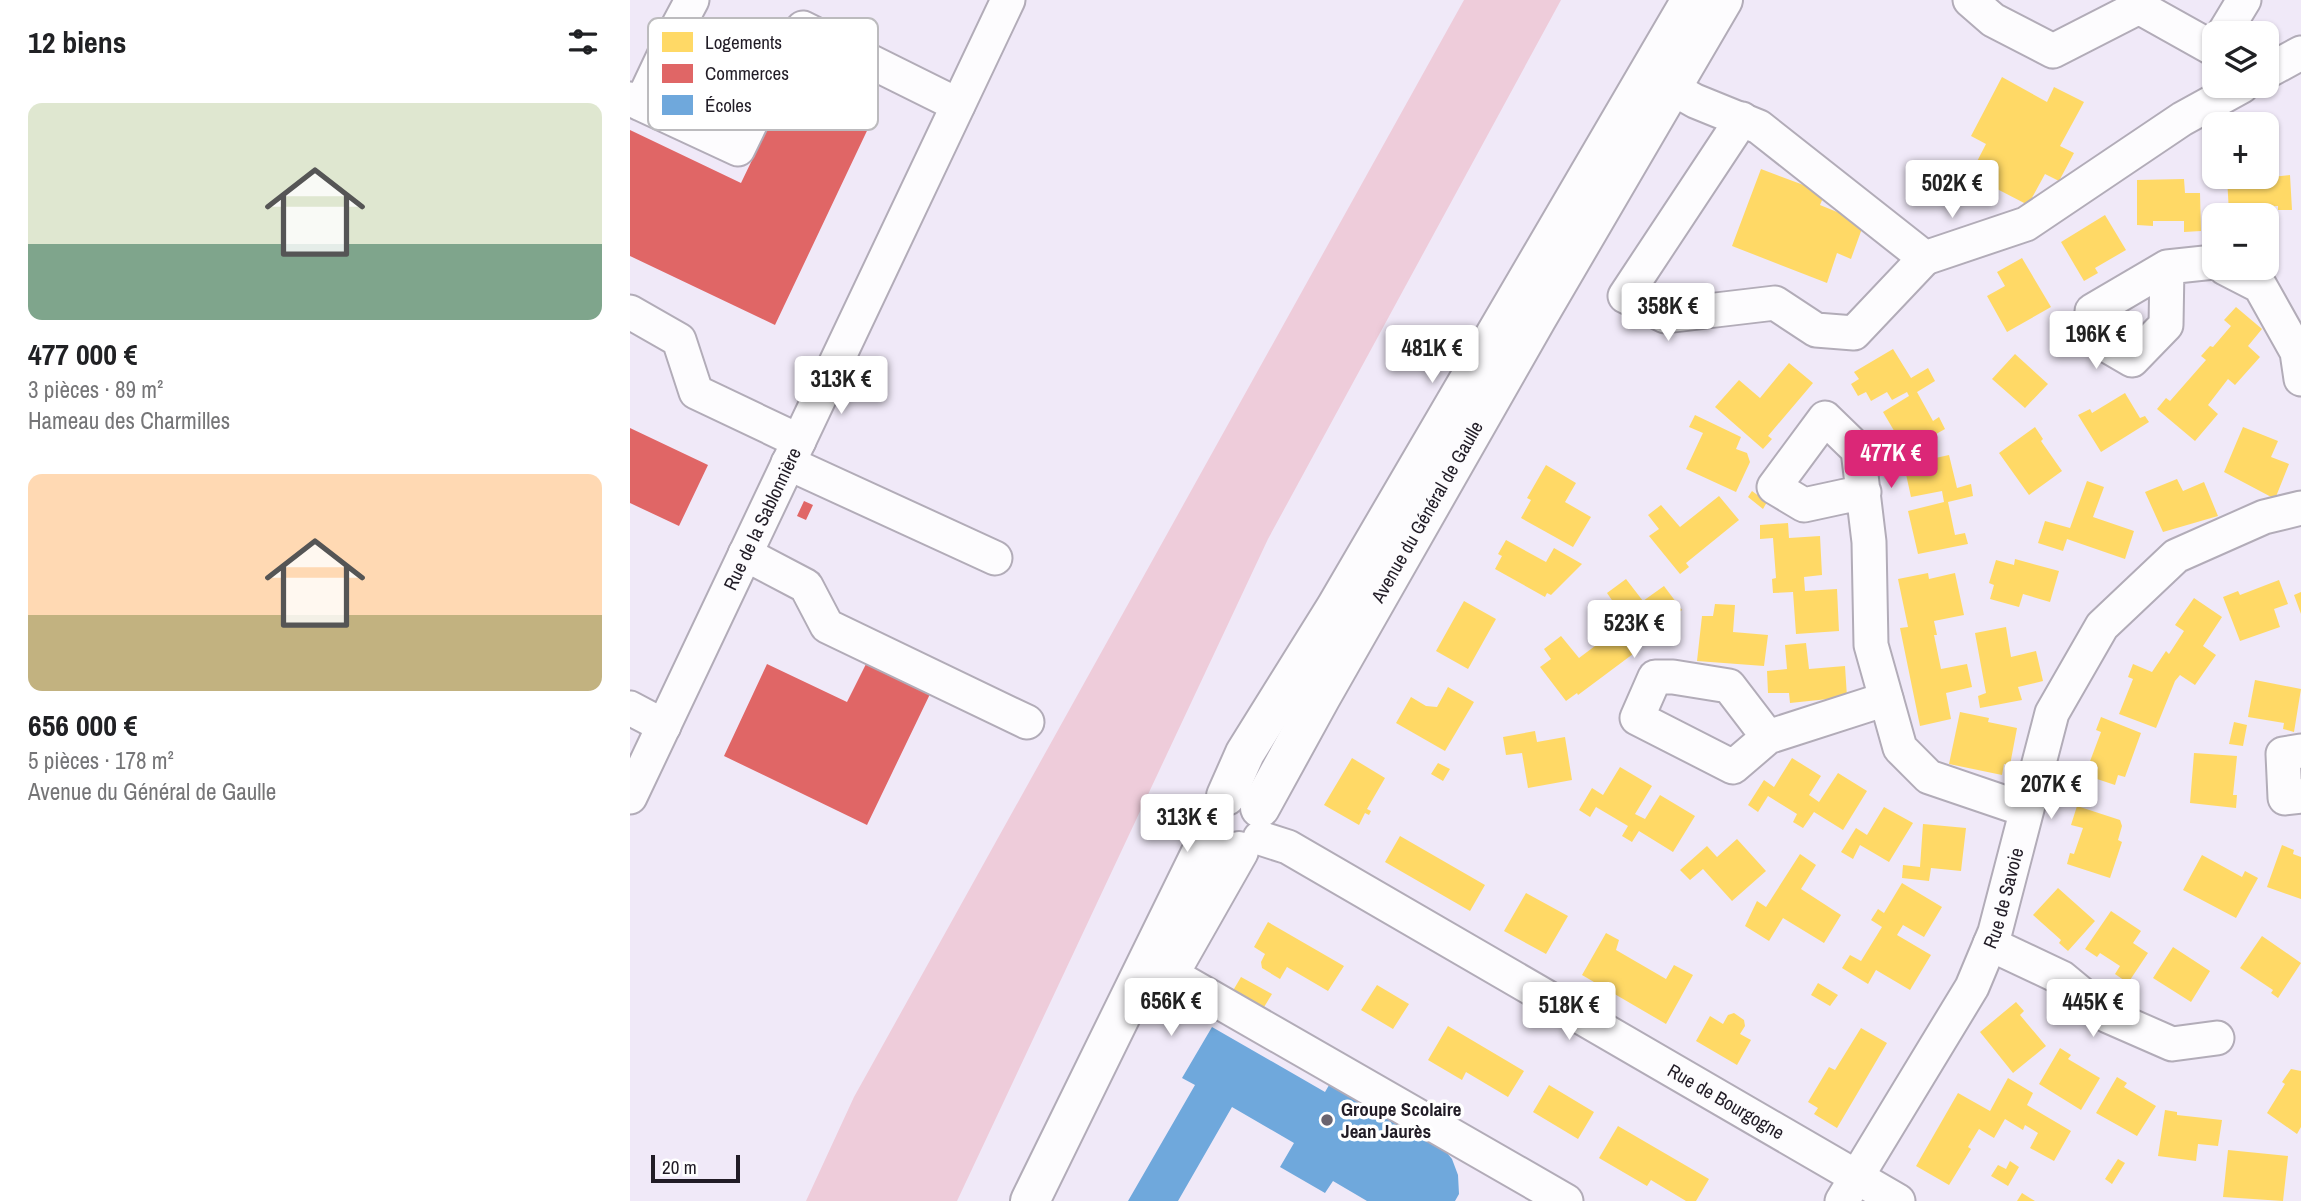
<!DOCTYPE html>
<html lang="fr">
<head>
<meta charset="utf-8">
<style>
	body { margin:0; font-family:"Archivo Narrow",sans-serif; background:#f2f2f2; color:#202124; height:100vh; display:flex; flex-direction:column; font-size:26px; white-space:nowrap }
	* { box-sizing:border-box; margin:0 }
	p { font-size:23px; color:#757577 }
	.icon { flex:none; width:38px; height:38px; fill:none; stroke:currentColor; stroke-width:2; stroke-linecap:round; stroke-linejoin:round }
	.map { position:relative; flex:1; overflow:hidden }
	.sheet { display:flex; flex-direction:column; background:#fff; width:630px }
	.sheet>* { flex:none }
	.tools { position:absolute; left:1572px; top:21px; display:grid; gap:14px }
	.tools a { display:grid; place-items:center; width:77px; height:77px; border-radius:14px; background:#fff; box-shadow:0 2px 5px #0004; font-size:35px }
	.scale { position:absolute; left:21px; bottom:18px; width:89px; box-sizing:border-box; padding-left:7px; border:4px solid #211c26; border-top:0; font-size:19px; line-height:24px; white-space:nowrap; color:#211c26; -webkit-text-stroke:5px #fff; paint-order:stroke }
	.price { position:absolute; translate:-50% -60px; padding:0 16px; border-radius:7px; background:#fff; color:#222; font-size:23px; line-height:46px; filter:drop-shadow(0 2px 4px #0008) }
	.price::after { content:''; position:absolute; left:50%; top:42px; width:21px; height:16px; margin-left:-10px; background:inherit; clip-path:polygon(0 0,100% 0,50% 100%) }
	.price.active { background:#db2777; color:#fff }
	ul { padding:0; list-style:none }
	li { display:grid; align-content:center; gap:14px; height:371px; padding:0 28px }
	li span { display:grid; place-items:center; height:217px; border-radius:14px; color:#555 }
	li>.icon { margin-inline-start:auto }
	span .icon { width:126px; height:126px; fill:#fffc; stroke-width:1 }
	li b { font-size:30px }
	h2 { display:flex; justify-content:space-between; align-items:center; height:84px; padding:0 28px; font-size:30px }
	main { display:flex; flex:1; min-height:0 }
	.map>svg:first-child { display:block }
	.green { fill:#eeccda }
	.homes { fill:#ffd966 }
	.shops { fill:#e06666 }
	.schools { fill:#6fa8dc }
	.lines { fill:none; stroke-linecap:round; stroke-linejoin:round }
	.minor-casing { stroke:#b2acb8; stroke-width:37 }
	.major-casing { stroke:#b2acb8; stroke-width:42 }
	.minor { stroke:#fdfcfe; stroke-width:33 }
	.major { stroke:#fdfcfe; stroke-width:38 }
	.poi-dot { fill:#696470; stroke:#fff; stroke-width:2.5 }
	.labels { text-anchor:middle; stroke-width:7; stroke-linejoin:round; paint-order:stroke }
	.street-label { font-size:19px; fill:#211c26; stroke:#fff }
	.poi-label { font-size:19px; font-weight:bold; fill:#211c26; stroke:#fff; text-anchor:start }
	.key { fill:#fff; stroke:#bcbbbe; stroke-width:2 }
	.key-label { font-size:19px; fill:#211c26 }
</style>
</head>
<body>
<main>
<section class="sheet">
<h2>12 biens<svg class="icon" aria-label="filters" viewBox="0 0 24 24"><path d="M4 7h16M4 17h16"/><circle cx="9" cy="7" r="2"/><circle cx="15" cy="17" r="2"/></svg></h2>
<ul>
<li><span style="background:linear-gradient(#dfe7d0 65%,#7fa58c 0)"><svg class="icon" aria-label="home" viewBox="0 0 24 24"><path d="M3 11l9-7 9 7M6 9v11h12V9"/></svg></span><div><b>477 000 €</b><p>3 pièces · 89 m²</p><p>Hameau des Charmilles</p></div></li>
<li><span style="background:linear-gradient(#ffd9b3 65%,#c2b280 0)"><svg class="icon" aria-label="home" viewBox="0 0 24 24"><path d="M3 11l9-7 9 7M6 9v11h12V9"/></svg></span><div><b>656 000 €</b><p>5 pièces · 178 m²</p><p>Avenue du Général de Gaulle</p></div></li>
</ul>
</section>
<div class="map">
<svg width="1671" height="1201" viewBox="0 0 1671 1201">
	<rect width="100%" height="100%" fill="#f0e9f8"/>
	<path class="green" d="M834,0H931L638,539L327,1201H176L224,1097Z"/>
	<path class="homes" d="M1372,77L1417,102L1424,87L1454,102L1430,146L1444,153L1429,181L1415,174L1398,205L1340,175L1356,144L1341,136Z
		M1636,159H1641L1642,177L1660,175L1662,210H1648V206L1612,208V212L1599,213L1597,177H1636Z
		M1131,169L1195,193L1190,205L1234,223L1221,259L1207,253L1197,283L1102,246Z
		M1554,179L1555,193H1570L1571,231L1554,232V221H1523V226L1507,225V180Z
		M1475,215L1496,250L1465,268L1468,273L1454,281L1431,242Z
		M1392,258L1421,307L1377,332L1357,296L1375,286L1367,272Z
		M1606,307L1632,329L1618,346L1630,357L1605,385L1598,379L1578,405L1588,414L1565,441L1527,409L1536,398L1540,401L1576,360L1571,356L1580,346L1583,347L1601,326L1594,320Z
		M1263,349L1281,378L1298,368L1305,381L1287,392L1303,421L1309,417L1315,429L1276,451L1253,412L1279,396L1277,392L1262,400L1257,392L1241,401L1236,392L1228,396L1221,384L1229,379L1224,372Z
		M1385,354L1418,384L1395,408L1362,379Z
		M1159,363L1183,383L1138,436L1142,439L1133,449L1085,407L1109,380L1130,398Z
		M1495,393L1510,418L1515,416L1519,422L1471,452L1448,415L1460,409L1462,413Z
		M1065,415L1111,437L1106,449L1117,453L1120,462L1106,492L1056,469L1073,433L1059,427Z
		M1405,427L1413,439L1411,441L1432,471L1399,495L1369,453Z
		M1613,427L1648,441L1641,457L1659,464L1645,499L1594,472Z
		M1319,455L1327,488L1341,484L1343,496L1318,502L1325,535L1335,533L1338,544L1288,554L1278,511L1314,502L1312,491L1281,497L1274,465Z
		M916,465L946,483L935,502L961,517L943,547L891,518L901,500L897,498Z
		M1547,479L1553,491L1574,482L1588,516L1533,532L1515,492Z
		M1457,481L1474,487L1463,517L1504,531L1495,559L1437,539L1433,551L1408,543L1415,521L1440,528Z
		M1122,491L1137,502L1133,509L1118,497Z
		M1089,496L1109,520L1056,563L1059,567L1050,574L1019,536L1029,529L1018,515L1031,505L1050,527Z
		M1158,523L1159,538L1190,536L1192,575L1174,577L1175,591L1207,589L1209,631L1166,634L1163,592L1143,593L1142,579L1146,578L1143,538L1130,539V525Z
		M876,540L916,562L924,548L952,564L921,595L917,593L915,597L865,569L872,556L868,554Z
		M1385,559L1429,571L1420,602L1393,594L1389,607L1360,599L1364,585L1359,583L1366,560L1384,565Z
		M1298,573L1299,579L1325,573L1334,615L1304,621L1307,635H1304L1311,669L1337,664L1342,687L1316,693L1321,719L1290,726L1270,628L1278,627L1268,579Z
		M996,579L1013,601L1034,586L1052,610L1012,639L1014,642L1007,651L948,695L947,693L936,701L910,667L921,659L914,649L931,636L949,658L989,628L978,613L986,606L977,593Z
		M1649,580L1658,604L1644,609L1650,627L1610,641L1593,597L1608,591L1610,595Z
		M1671,592V614L1664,595Z
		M1564,598L1592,617L1573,646L1586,655L1565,685L1550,675L1545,681L1526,728L1489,714L1503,679L1498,677L1503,664L1522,672L1536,651L1539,654L1554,631L1545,625Z
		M834,601L866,619L838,669L806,651Z
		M1085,604L1105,605L1103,632L1138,635L1134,666L1067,661L1072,616H1083Z
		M1376,627L1381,657L1406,651L1413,681L1388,687L1392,700L1350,708L1348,696L1356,693L1345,633Z
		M1176,643L1179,669L1215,666L1217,697L1160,703L1159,693H1138L1137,671L1157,669L1155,645Z
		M1625,680L1671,689L1664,732L1653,729L1654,723L1618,717Z
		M818,687L844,702L815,751L766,723L781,697L796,706L807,707Z
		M1330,712L1359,718L1358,722L1387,728L1380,765L1374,764L1372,775L1319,764Z
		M1471,717L1511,733L1495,777L1488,775L1485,785L1464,778L1468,767L1459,764L1471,732L1466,730Z
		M1604,722L1617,725L1613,746L1599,744Z
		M905,731L907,742L935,737L942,780L898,788L892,753L876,755L873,737Z
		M1564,753L1607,756L1603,795H1607L1606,808L1560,803Z
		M722,758L755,778L737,809L741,811L739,815L735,813L729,825L694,805Z
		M1162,758L1191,776L1179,795L1189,802L1208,773L1237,791L1213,830L1184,812L1173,828L1163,822L1167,814L1138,796L1128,812L1118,805L1134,780L1144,787Z
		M808,763L820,769L813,781L801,774Z
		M990,767L1022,786L1005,814L1015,819L1030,795L1065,816L1043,852L1009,831L1002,842L992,836L998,826L966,807L960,817L949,810L962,788L973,795Z
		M1447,806L1490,820L1492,826L1488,840L1492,842L1480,878L1437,864L1440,853L1444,854L1453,828L1441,825Z
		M1254,807L1283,823L1259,862L1230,845L1223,859L1211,852L1226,828L1237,835Z
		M1293,824L1336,828L1331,871L1301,868L1299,881L1272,878L1273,865L1290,867Z
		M770,836L855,885L840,911L755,862Z
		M1107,839L1136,871L1102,901L1073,869L1060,880L1050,870L1077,846L1087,857Z
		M1652,845L1664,850L1663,854L1671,857V899L1637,887Z
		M1170,854L1186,865L1171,889L1211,915L1194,943L1153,918L1139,941L1115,926L1127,901L1136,907Z
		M1572,855L1612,877L1615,871L1628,878L1606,918L1553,890Z
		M1272,883L1312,907L1294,937L1273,925L1267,935L1301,955L1280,990L1246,970L1238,984L1212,968L1220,955L1231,961L1252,927L1241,920L1248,909L1254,913Z
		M1428,888L1465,921L1438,951L1429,943L1431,940L1403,915Z
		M896,893L938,916L916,954L874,931Z
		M1481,911L1511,931L1503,943L1518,953L1498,983L1485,974L1490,966L1470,953L1467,957L1455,949Z
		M638,922L714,966L698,991L657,967L650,979L632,968L631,962L635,954L624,947Z
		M976,933L989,940L986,950L1036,979L1044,965L1063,975L1036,1024L952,975Z
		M1632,936L1671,963L1648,998L1641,993L1643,990L1610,968Z
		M1543,947L1580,971L1561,1002L1523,978Z
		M611,977L642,994L631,1012L601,994Z
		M1188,983L1208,995L1200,1006L1181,995Z
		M747,985L779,1004L763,1029L731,1010Z
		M1386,1002L1394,1011L1390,1015L1416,1046L1383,1073L1350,1032Z
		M1104,1013L1114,1020L1115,1026L1110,1034L1121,1040L1107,1065L1066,1041L1080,1016L1093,1024L1098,1015Z
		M818,1026L894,1071L878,1097L836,1072L832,1080L798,1060Z
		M1231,1028L1257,1043L1207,1128L1184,1114L1188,1108L1178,1102L1199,1067L1205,1070Z
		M1430,1048L1441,1055L1438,1059L1470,1078L1451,1110L1409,1084Z
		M1661,1069L1671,1071V1127L1667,1134L1637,1113L1655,1084L1652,1082Z
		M1487,1077L1497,1083L1494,1087L1526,1106L1507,1136L1466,1113Z
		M1378,1078L1403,1093L1397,1105L1441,1131L1424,1161L1400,1148L1408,1133L1395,1125L1393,1130L1375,1119L1364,1138L1349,1129L1338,1147L1341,1149L1319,1185L1286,1166L1328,1093L1360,1111Z
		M919,1085L964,1112L948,1139L903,1112Z
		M1535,1110L1547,1112V1115L1592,1120L1588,1146L1568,1144L1566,1161L1528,1156Z
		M988,1126L1079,1179L1066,1201H1056L1021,1180L1017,1186L969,1158Z
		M1598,1150L1658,1156L1653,1201L1593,1197Z
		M1488,1159L1495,1163L1482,1184L1475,1179Z
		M1380,1161L1389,1167L1378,1186L1361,1176L1368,1165L1376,1169Z
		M1392,1193L1405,1201H1387Z"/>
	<path class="shops" d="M162,77L244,116L145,325L0,256V130L111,183Z
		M0,428L78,465L49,526L0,503Z
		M174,501L183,505L176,520L167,516Z
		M237,662L301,692L237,825L94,756L137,664L217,702Z"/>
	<path class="schools" d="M582,1027L695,1092L702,1080L813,1148L822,1159L828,1175L829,1194L825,1201H737L703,1181L695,1193L650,1167L664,1143L602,1107L548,1201H498L565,1085L552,1078Z"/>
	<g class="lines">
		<g class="minor-casing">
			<g id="minor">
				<path d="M1340,0L1363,20L1423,51L1509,7L1584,49"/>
				<path d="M173,28L328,105"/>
				<path d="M46,30L62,0"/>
				<path d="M1594,33L1614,0"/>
				<path d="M1636,72L1671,53"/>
				<path d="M1042,88L1065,101L1129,127L1295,258L1396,224L1552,119L1612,86"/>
				<path d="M0,99L11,104L108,149L143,77L46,30L11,104"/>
				<path d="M1112,119L995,296L1035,316L1145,303L1186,330L1224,333L1295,258"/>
				<path d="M1537,267L1536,325L1502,360L1466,339L1462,311L1537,267L1584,262"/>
				<path d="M1595,268L1630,286L1667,352L1671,379"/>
				<path d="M0,312L49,340L66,392L169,441"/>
				<path d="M158,463L365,558"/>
				<path d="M1234,492L1174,505L1144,487L1195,418L1228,450L1239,542L1241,645L1270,748L1299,777L1396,810"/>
				<path d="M115,554L176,586L197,626L397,722"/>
				<path d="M0,708L34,726"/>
				<path d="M1138,737L1103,767L1007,718L1025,677H1043L1099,686L1138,737L1256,699"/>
				<path d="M1671,751L1653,754L1655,798L1671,796"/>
				<path id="s1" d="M0,797L378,0"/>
				<path id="s2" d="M630,838L658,847L1268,1201"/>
				<path d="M1360,944L1432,978L1478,1016L1542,1044L1587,1038"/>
				<path d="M539,973L936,1201"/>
				<path id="s3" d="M1212,1201L1342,987L1365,932L1422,713L1472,626L1546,556L1634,517L1671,508"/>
			</g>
		</g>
		<g class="major-casing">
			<g id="major">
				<path d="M596,796L615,753L706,607L1061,0"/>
				<path id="s4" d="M630,808L691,697L907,318L1093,0"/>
				<path d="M538,976L609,851"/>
				<path d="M400,1201L580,834"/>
			</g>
		</g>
		<use href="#minor" class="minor"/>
		<use href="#major" class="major"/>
	</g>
	<circle class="poi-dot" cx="697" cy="1120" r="7"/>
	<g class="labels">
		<g class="street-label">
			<text dy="7" stroke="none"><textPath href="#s4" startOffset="340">Avenue du Général de Gaulle</textPath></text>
			<text dy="7" stroke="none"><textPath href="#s1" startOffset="308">Rue de la Sablonnière</textPath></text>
			<text dy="7" stroke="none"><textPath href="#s3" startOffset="345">Rue de Savoie</textPath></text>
			<text dy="7" stroke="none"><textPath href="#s2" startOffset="536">Rue de Bourgogne</textPath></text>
		</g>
		<g class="poi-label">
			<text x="711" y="1116">Groupe Scolaire<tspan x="711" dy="22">Jean Jaurès</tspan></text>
		</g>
	</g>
	<rect x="18" y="18" width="230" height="112" rx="10" class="key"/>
	<rect x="32" y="32" width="31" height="20" fill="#ffd966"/>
	<rect x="32" y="64" width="31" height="19" fill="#e06666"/>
	<rect x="32" y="95" width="31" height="20" fill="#6fa8dc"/>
	<g class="key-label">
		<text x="75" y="49">Logements</text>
		<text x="75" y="80">Commerces</text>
		<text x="75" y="112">Écoles</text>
	</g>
</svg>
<div class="tools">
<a><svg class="icon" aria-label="layers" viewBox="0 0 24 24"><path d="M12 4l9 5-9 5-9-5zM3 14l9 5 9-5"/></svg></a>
<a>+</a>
<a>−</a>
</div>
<div class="scale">20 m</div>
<b class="price" style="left:1322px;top:220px">502K €</b>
<b class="price" style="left:1038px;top:343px">358K €</b>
<b class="price" style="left:1466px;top:371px">196K €</b>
<b class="price" style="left:802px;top:385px">481K €</b>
<b class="price" style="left:211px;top:416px">313K €</b>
<b class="price active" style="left:1261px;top:490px">477K €</b>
<b class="price" style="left:1004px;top:660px">523K €</b>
<b class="price" style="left:1421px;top:821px">207K €</b>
<b class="price" style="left:557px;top:854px">313K €</b>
<b class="price" style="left:541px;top:1038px">656K €</b>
<b class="price" style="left:1463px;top:1039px">445K €</b>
<b class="price" style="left:939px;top:1042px">518K €</b>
</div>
</main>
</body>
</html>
